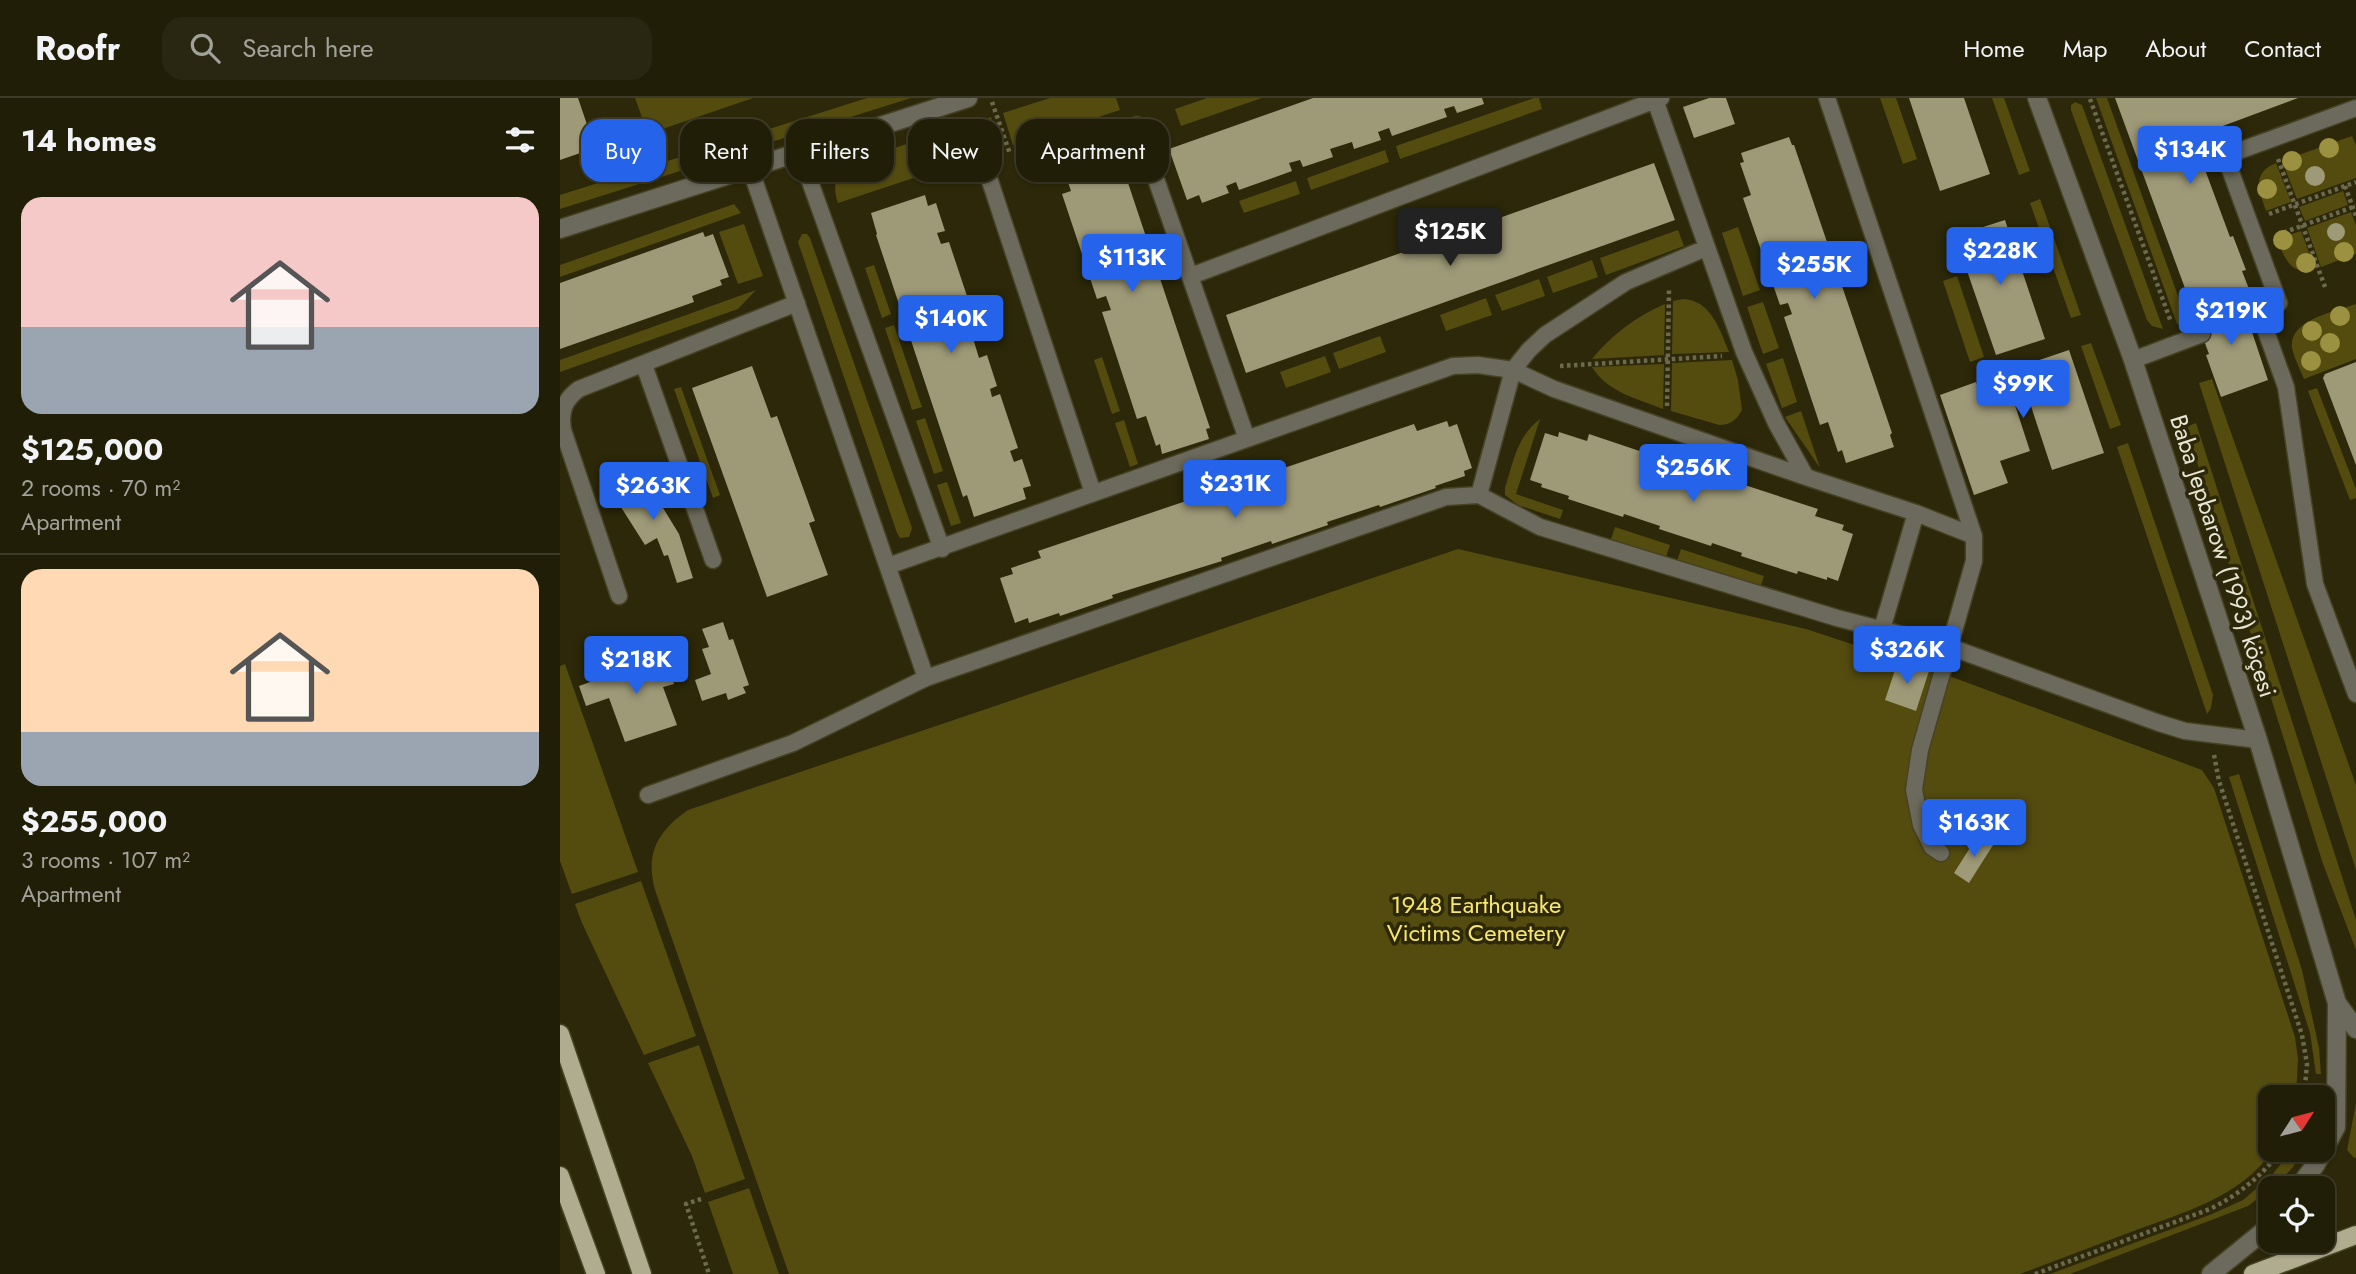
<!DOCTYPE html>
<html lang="en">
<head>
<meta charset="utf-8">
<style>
	body { margin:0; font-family:Jost,sans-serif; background:#292711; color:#f1f3f6; height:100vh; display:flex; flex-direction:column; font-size:26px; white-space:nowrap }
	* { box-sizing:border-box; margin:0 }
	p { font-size:23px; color:#a2a29b }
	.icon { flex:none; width:38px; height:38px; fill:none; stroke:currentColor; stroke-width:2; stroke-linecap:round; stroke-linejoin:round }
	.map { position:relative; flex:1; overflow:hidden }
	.panel { display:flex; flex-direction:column; background:#211e07; width:560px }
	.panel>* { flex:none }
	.guide { position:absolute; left:21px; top:21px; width:665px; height:63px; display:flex; gap:14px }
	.needle { width:46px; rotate:54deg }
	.buttons { position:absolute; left:1698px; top:987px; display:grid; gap:14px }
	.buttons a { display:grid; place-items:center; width:77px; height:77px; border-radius:14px; background:#211e07; box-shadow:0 2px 5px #0004,0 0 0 2px #3e3c28; font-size:35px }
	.price { position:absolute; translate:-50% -60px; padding:0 16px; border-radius:7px; background:#2563eb; color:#fff; font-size:23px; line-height:46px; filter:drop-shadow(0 2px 4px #0008) }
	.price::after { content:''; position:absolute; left:50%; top:42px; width:21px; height:16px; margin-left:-10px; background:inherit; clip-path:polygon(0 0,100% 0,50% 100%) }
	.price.selected { background:#222; color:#fff }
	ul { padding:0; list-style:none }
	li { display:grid; align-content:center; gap:14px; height:371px; padding:0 21px }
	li+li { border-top:2px solid #3e3c28 }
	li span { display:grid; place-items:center; height:217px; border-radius:21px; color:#555 }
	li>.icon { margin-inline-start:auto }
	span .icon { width:126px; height:126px; fill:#fffc; stroke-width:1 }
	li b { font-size:30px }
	h2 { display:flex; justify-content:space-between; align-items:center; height:84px; padding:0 21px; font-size:30px }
	.chip { padding:0 24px; border-radius:21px; background:#211e07; box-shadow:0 2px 5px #0004,0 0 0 2px #3e3c28; font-size:24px; line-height:63px }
	.chip.selected { background:#2563eb; color:#fff }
	header { display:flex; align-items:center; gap:42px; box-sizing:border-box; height:98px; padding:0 35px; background:#211e07; border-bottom:2px solid #3e3c28 }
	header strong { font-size:33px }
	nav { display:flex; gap:38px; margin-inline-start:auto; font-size:24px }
	.search { width:490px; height:63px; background:#292711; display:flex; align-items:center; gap:18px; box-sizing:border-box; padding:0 24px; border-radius:21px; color:#a2a29b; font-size:26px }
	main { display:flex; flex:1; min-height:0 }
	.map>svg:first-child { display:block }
	.green { fill:#544b0f }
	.building { fill:#9e9977 }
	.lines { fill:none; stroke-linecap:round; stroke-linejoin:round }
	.service-casing { stroke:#464325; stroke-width:19 }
	.minor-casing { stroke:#464325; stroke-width:21 }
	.primary-casing { stroke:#464325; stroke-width:21 }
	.path { stroke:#6c694e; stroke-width:4.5; stroke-dasharray:3.5 3.5; stroke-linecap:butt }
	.service { stroke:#6c6a5c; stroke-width:16 }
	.minor { stroke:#6c6a5c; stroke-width:18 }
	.primary { stroke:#b0ac8f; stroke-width:18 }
	.tree { fill:#9c9041 }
	.labels { text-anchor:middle; stroke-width:7; stroke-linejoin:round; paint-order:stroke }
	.street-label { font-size:24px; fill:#e8e6d4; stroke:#2c2809 }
	.park-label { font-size:24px; fill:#f7e66f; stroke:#2c2809 }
</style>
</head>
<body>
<header>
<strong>Roofr</strong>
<div class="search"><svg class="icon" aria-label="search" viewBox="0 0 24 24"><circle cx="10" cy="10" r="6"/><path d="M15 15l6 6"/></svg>Search here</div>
<nav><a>Home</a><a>Map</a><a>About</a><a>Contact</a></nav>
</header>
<main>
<section class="panel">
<h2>14 homes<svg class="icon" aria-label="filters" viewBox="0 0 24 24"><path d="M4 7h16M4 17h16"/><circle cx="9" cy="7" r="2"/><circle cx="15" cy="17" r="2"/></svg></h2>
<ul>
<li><span style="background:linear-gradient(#f6c9c9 60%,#9aa5b1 0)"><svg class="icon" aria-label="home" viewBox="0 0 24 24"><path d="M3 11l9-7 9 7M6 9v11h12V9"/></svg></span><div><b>$125,000</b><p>2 rooms · 70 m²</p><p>Apartment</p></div></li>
<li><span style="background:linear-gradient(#ffd9b3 75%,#9aa5b1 0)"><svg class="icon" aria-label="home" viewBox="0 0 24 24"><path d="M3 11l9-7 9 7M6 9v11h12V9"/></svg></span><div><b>$255,000</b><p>3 rooms · 107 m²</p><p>Apartment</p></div></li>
</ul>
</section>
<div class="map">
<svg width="1796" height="1176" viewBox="0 0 1796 1176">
	<rect width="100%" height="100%" fill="#2c2809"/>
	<path class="green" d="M75,0H193L88,36Z
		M307,0H351L0,111V97Z
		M490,0H556L560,12L453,47L443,15Z
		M647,0H702L621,28L615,11Z
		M974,0H979L982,11L840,61L836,48Z
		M1320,0H1336L1357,61L1343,66Z
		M1432,0H1444L1470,73L1459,77Z
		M1536,0H1547L1627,223L1624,228L1617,226Z
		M1515,4L1522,7L1603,231L1592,228L1587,222L1511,12V7Z
		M431,19L441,51L278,105C272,88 275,74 291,64Z
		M1792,38L1796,47V80L1737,101L1722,63Z
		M825,52L829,64L751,92L747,80Z
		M1716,65L1731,104L1706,113C1699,93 1691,75 1716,65Z
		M736,83L740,96L684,115L679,103Z
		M1783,93L1788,107L1745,123L1739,109Z
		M1480,101L1521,217L1511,220L1470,105Z
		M174,106L181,115L0,179V167Z
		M1791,114L1796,127V156L1761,169L1747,130Z
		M184,126L203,178L178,186L159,134Z
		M1178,129L1200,192L1183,198L1162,135Z
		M1118,132L1124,148L1046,177L1040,160Z
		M1741,133L1755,171C1732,179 1724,160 1717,141Z
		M242,136H247L250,140L352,430L349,439L340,440L337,435L238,144Z
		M1032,162L1038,179L993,195L987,179Z
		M314,167L331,216L322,220L305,170Z
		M1397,178L1424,259L1410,264L1383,183Z
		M979,181L985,198L942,213L935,197Z
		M196,192L178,211L0,274V262Z
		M926,200L932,217L886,233L880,217Z
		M1123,201C1151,202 1160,232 1169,254L1112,256L1113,203Z
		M1203,204L1219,250L1203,256L1187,209Z
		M1105,206L1104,257L1032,261C1051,237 1077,218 1105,206Z
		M1796,206V261L1744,281C1740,271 1734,260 1732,250C1728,222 1776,213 1796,206Z
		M334,227L362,309L352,312L325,230Z
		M820,238L826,254L779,271L773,255Z
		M1531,245L1561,327L1550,331L1521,248Z
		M765,258L771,274L726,290L720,274Z
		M542,259L560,313L552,316L534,262Z
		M1223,260L1237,304L1222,310L1206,266Z
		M1172,262L1178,282L1182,312C1177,321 1171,327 1159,327L1111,313L1112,265Z
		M1104,266L1103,311C1078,301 1047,294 1032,269Z
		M1652,281L1796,687V772L1639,285Z
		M121,289L160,397L153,400L114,291Z
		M1757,290L1796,391V400L1790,402L1748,293Z
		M1241,313L1260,370L1225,319Z
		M365,320L383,373L374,376L356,323Z
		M980,321L956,396L1003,412L1000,421L958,407L945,397V390C953,365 957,338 980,321Z
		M564,322L578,366L570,369L555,325Z
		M1636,325L1796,822V852L1763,766L1626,329Z
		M1568,345L1653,597L1651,610L1647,616L1557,349Z
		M387,384L401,425L391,428L377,387Z
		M1055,429L1110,447L1106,459L1051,441Z
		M898,451L1246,531L1392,579L1642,672L1654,690L1735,939L1738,961L1736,999H1710V1052H1713C1680,1100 1624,1114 1571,1134C1534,1148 1497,1162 1460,1176H229L95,792C85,755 98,733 128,712Z
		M1121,451L1204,478L1200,490L1117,463Z
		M5,566L78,774L12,796L0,763V568Z
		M1679,676L1742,872L1759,950L1761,976H1756L1750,935L1669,679Z
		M81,783L136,938L84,957L22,825L15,806Z
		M139,947L185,1081L145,1095L132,1058L88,965Z
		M1796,1005V1059L1794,1060L1787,1052Z
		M1732,1052H1744L1733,1069L1718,1085L1688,1108L1510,1176H1490L1652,1116L1683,1102L1712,1077Z
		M189,1090L219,1176H173L148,1104Z"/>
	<path class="building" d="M0,0H18L35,50L0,62Z
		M753,0H922L924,6L897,15L894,8L884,11L887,19L832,38L829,30L818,34L821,42L794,51L792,44L770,51L773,59L743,69L740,62L729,65L732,73L679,92L676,84L666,88L669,95L642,105L639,97L627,102L609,51Z
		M1149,0H1166L1175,26L1134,40L1123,9Z
		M1349,0H1404L1430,76L1380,93Z
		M1555,0H1738L1636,38L1644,60L1641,61L1670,139L1673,138L1686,172L1682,173L1689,191L1633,212Z
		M547,34L550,44L554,43L650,330L646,331L649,341L602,356L600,346L596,348L586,318L577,321L542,214L551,212L546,198L537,201L502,96L511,93L500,61L503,60L500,50Z
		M1229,39L1232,47H1234L1332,335L1330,337L1334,349L1286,365L1282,352L1278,354L1268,324L1260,327L1224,219L1232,216L1228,205L1220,207L1183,100L1191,97L1180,65L1184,64L1181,55Z
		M1094,65L1115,122L686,275L666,217Z
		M1745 78a10 10 0 1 1 20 0a10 10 0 1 1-20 0Z
		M365,97L368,108L376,105L385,133L377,135L381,146L389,144L407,198L399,201L403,211L411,209L420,235L412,237L419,260L427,257L437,288L430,291L432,299L440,296L458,350L450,353L454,364L462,361L471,388L463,390L466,401L414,419L407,397L403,399L316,137L317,136L311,115Z
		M1445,122L1485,241L1436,257L1395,138Z
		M1767 134a9 9 0 1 1 18 0a9 9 0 1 1-18 0Z
		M143,134L145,139L153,136L169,179L160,182L162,187L132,198L134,204L0,251V185Z
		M1680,198L1708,282L1661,299L1646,257L1649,256L1634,215Z
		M1509,252L1544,355L1492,372L1469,302L1455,307L1470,353L1440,363L1448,385L1414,397L1380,297L1416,284L1422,301L1450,291L1444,274Z
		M1796,264V367L1763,280L1765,276Z
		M192,268L211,320L217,318L255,423L249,425L268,477L207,499L132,290Z
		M887,323L889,329L897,326L912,370L904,373L905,378L875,388L876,390L820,409L819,407L767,424L768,427L712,446L711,443L661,460L662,463L552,497L553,500L500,518L499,515L469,525L468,520L455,525L440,480L453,476L451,470L481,460L478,453L854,326L857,333Z
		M999,334L1027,343L1029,336L1139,373L1137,379L1146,382L1148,375L1258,411L1255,418L1284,427L1282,432L1293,436L1278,483L1267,479V482L1238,473L1237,476L1181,458L1182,455L1152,445L1151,448L1099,431L1100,428L1064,416L1063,419L1008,401L1009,398L981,389L982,386L970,382L985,335L998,339Z
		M85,374L104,403L100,405L119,436L133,480L117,485L108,457L104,458L97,440L85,447L52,395Z
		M163,524L169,542L173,541L189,587L183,589L186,595L168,602L166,595L142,603L135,582L151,576L142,551L149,549L142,531Z
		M102,552L114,586L103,589L117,627L65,644L49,600L26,608L19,588L61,573L59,567Z
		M1338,563L1369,573L1356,613L1325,602Z
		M1418,737L1433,747L1409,785L1394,775Z"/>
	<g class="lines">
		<g class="service-casing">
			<path id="service" d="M1267,0L1414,438V463L1360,652L1354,692L1361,727L1372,749L1381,755
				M1095,2L1184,254L1216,325L1246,379
				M577,27L687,341
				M239,53L382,451
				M427,74L533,395
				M631,178L1101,0
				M1719,205L1665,58L1796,10
				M1699,214L1726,289L1755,486L1796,596
				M1573,262L1642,236
				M84,267L153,462
				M919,397L953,272L969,252L985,237L1066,184L1146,150
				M328,468L893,268L918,267L953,272L994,291L1246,379L1356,415L1414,438
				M59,498L3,332C0,314 4,302 19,291L237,205
				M1322,531L1356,415
				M366,580L886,399L919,397L980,429L1277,520L1390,549L1599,625L1625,633L1698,642
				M88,697L233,645L366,580L190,70"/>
		</g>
		<g class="minor-casing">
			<path id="minor" d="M1477,0L1573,262L1698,642L1777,905L1796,931
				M0,131L408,0
				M1738,1090L1756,1066L1776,1029L1777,905
				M1651,1176L1710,1128"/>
		</g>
		<g class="primary-casing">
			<path id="primary" d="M0,936L82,1176
				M0,1078L36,1176
				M1693,1176L1796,1137"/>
		</g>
		<path class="path" d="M1530,1L1611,224
			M432,4L450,56
			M1718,61L1765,189
			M1785,88L1796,118
			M1709,116L1796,84
			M1717,137L1796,108
			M1000,268L1162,258
			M1107,308L1109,191
			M1654,657L1659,683L1742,937L1747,966L1744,999
			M141,1101L126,1106L149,1176
			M1475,1176L1650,1111C1680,1096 1701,1078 1722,1052"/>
		<use href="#service" class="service"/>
		<use href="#minor" class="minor"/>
		<use href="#primary" class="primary"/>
	</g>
	<g class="tree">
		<circle cx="1769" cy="50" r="10"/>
		<circle cx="1732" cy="63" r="10"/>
		<circle cx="1707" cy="91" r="10"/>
		<circle cx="1723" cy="142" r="10"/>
		<circle cx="1784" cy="154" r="10"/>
		<circle cx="1746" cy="165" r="10"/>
		<circle cx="1780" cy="218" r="10"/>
		<circle cx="1752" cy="233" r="10"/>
		<circle cx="1770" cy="245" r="10"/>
		<circle cx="1751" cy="263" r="10"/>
	</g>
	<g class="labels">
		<g class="street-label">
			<text transform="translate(1663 458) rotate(72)" y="8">Baba Jepbarow (1993) köçesi</text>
		</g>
		<g class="park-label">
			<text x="916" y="815">1948 Earthquake<tspan x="916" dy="28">Victims Cemetery</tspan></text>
		</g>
	</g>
</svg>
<div class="buttons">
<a><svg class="needle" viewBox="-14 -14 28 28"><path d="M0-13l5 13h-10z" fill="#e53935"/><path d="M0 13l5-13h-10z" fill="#a2a29b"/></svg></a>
<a><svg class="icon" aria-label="locate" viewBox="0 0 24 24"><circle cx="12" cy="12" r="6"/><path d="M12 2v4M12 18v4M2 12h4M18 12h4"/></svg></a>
</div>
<b class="price" style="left:1630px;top:88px">$134K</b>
<b class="price selected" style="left:890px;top:170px">$125K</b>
<b class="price" style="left:1440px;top:189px">$228K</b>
<b class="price" style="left:572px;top:196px">$113K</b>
<b class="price" style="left:1254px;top:203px">$255K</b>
<b class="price" style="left:1671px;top:249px">$219K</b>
<b class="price" style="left:391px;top:257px">$140K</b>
<b class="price" style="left:1463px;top:322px">$99K</b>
<b class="price" style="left:1133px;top:406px">$256K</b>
<b class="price" style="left:675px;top:422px">$231K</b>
<b class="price" style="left:93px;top:424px">$263K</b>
<b class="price" style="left:1347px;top:588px">$326K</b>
<b class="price" style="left:76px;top:598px">$218K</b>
<b class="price" style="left:1414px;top:761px">$163K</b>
<div class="guide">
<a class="chip selected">Buy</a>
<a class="chip">Rent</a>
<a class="chip">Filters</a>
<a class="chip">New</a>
<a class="chip">Apartment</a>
</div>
</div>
</main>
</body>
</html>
